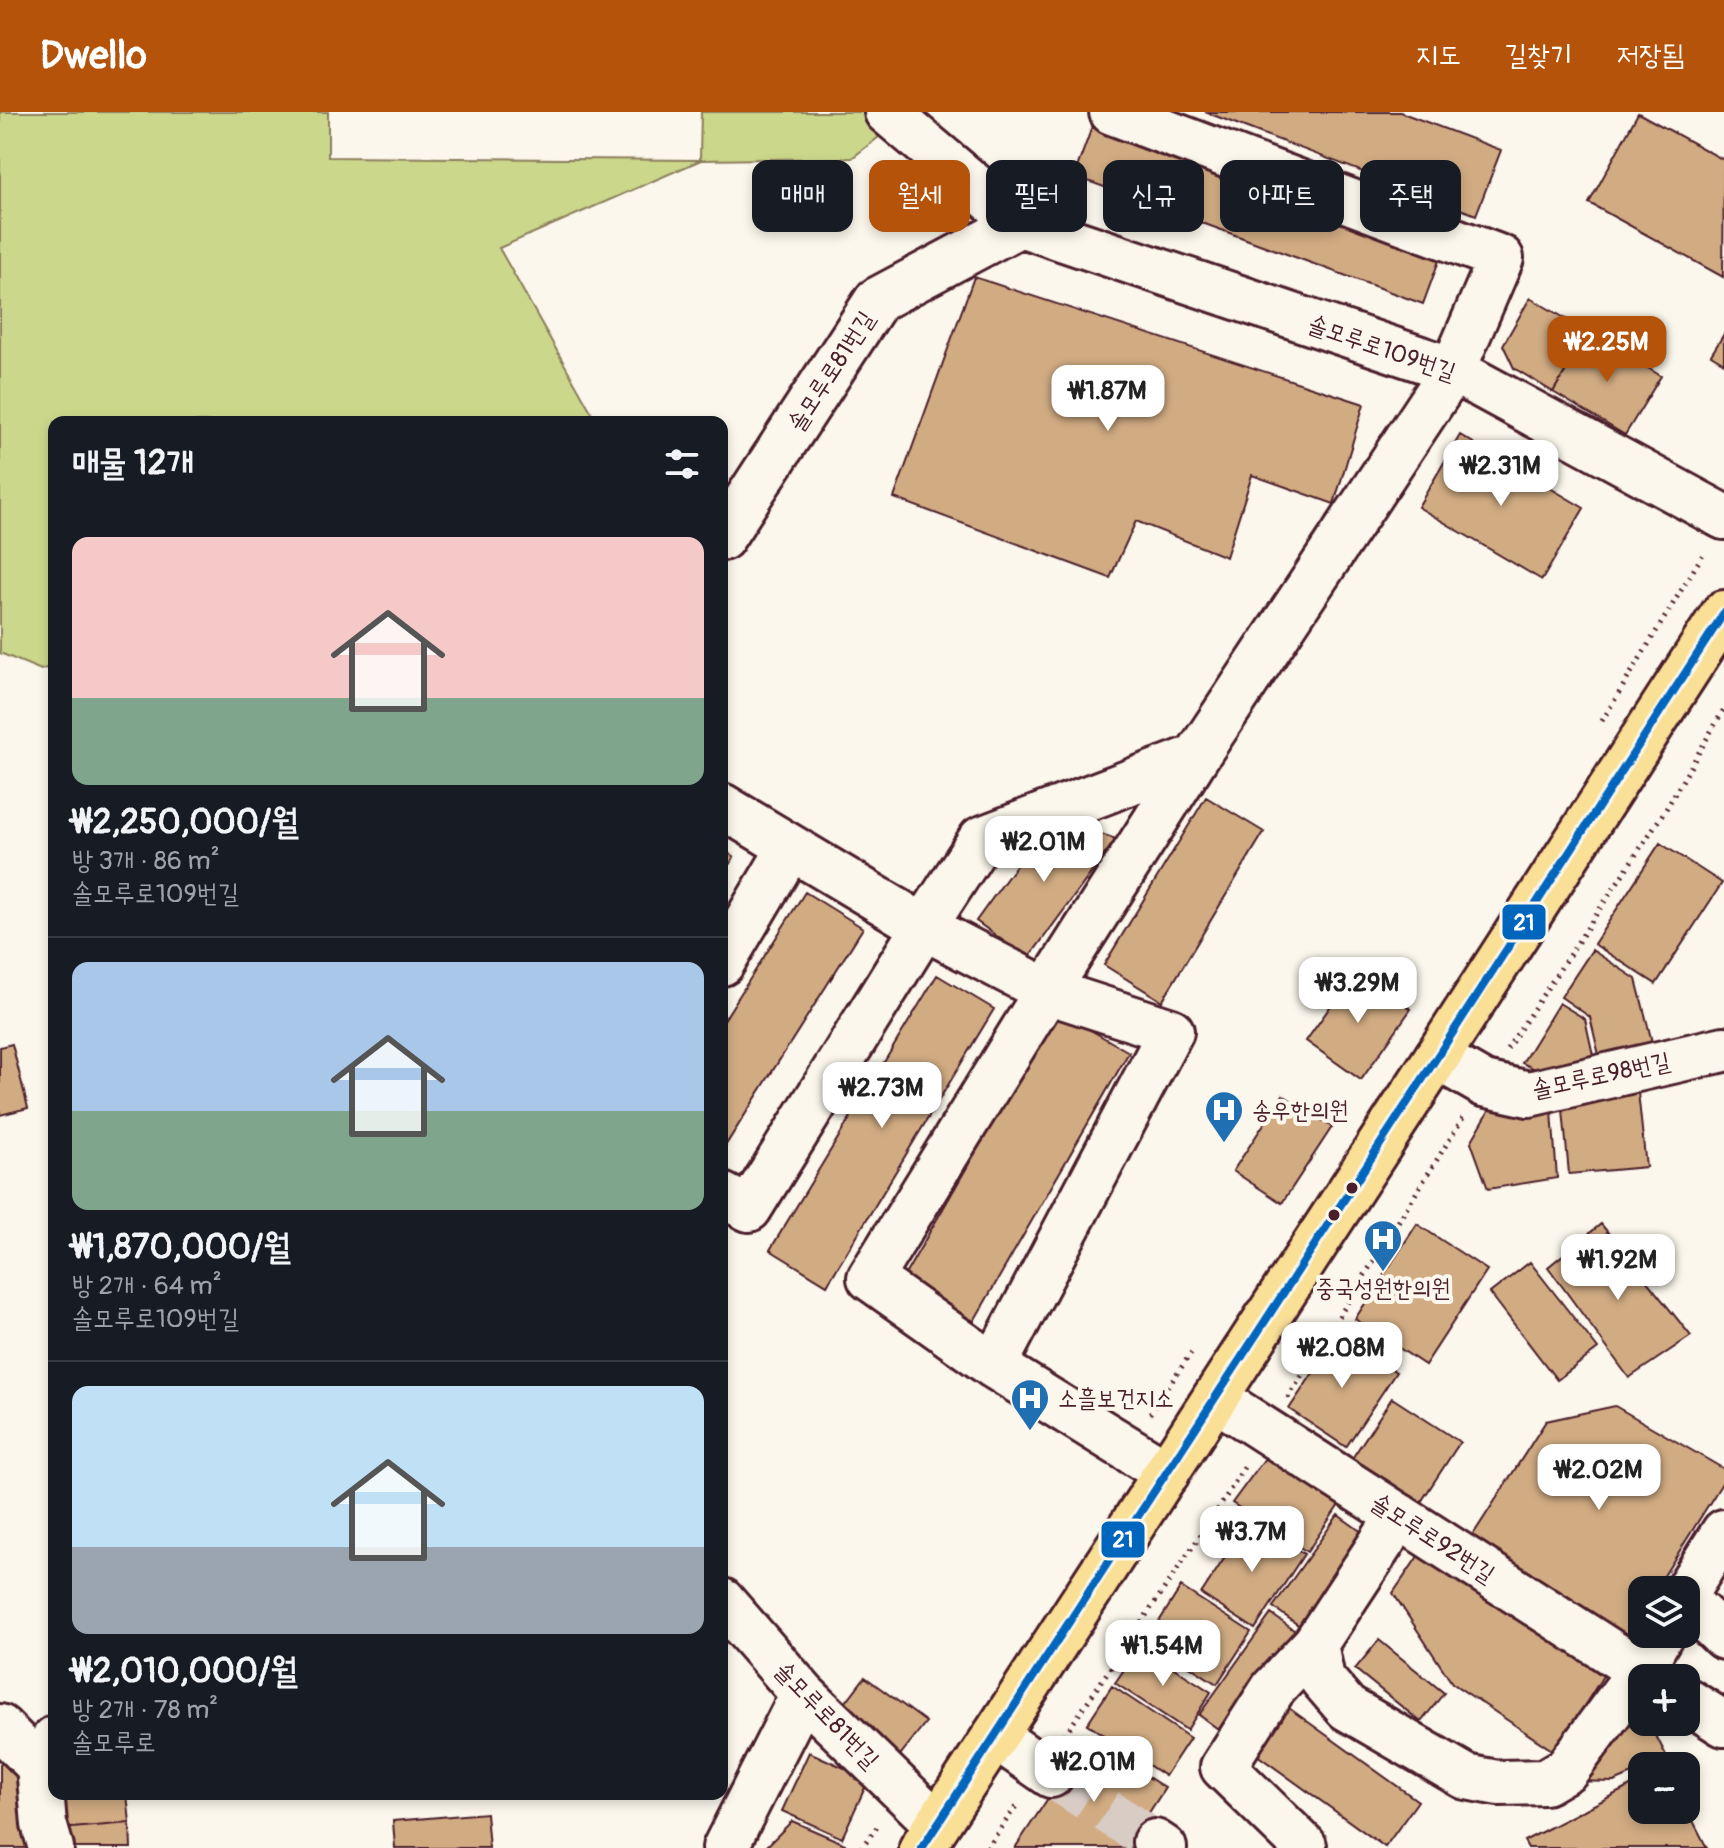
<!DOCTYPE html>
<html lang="ko">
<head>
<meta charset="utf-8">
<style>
	body { margin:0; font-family:Pangolin,"Poor Story",sans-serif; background:#242831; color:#f1f3f6; height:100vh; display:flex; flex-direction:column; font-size:30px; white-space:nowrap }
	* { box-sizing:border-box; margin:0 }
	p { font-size:26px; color:#9ea1a6 }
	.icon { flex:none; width:44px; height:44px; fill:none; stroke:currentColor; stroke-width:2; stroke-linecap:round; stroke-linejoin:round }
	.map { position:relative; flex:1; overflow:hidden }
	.drawer { position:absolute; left:48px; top:304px; width:680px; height:1384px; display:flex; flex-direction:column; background:#171b24; border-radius:16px; box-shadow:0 4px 12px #0003 }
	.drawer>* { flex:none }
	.hud { position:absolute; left:752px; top:48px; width:760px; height:72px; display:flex; gap:16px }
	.fabs { position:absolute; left:1628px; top:1464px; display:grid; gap:16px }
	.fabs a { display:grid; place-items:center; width:72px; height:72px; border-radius:16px; background:#171b24; box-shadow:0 4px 12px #0003; font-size:40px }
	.price { position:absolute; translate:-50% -68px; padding:0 18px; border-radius:16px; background:#fff; color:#222; font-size:26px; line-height:52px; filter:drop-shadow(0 2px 4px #0008) }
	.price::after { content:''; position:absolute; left:50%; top:48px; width:24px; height:18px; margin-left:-12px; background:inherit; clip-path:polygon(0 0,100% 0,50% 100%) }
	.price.active { background:#b45309; color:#fff }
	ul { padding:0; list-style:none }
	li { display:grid; align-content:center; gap:16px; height:424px; padding:0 24px }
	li+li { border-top:2px solid #363941 }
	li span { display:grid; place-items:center; height:248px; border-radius:16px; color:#555 }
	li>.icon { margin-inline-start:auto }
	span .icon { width:144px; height:144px; fill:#fffc; stroke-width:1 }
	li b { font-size:34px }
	h2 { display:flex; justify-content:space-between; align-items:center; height:96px; padding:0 24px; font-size:34px }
	.tag { padding:0 28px; border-radius:16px; background:#171b24; box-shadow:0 4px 12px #0003; font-size:28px; line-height:72px }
	.tag.active { background:#b45309; color:#fff }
	header { display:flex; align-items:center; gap:48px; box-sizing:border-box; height:112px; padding:0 40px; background:#b45309; color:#fff }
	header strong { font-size:38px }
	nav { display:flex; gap:44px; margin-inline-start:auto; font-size:28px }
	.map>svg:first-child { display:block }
	.green { fill:#cbd88b; stroke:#8a7c5b; stroke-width:2 }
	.building { fill:#d1ac83; stroke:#4a1f2b; stroke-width:2 }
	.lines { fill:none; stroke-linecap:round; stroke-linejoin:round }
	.minor-tunnel { stroke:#d8ccc5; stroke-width:44; stroke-dasharray:44 22; stroke-linecap:butt }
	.minor-casing { stroke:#4a1f2b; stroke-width:50 }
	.major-casing { stroke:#4a1f2b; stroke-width:50 }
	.path { stroke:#4a1f2b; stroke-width:5; stroke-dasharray:2 6; stroke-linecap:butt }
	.minor { stroke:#fbf7ec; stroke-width:44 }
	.major { stroke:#fadf96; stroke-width:44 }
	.bus-1-casing { stroke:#fbf7ec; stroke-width:14 }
	.bus-1 { stroke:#0065bd; stroke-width:8 }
	.bus-dot { fill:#4a1f2b; stroke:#fbf7ec; stroke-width:3 }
	.labels { text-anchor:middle; stroke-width:8; stroke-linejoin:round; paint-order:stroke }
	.street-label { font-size:24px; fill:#4a1f2b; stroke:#fbf7ec }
	.poi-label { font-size:24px; fill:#4a1f2b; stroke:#fbf7ec; text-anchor:start }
	.line-badge { stroke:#fbf7ec; stroke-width:3 }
	.badge-label { font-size:22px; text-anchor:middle; font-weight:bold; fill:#fff }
</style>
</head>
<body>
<header>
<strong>Dwello</strong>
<nav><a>지도</a><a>길찾기</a><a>저장됨</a></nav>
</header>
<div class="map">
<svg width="1724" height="1736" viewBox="0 0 1724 1736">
	<rect width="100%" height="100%" fill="#fbf7ec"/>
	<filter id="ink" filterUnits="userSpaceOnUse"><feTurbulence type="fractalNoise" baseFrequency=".0125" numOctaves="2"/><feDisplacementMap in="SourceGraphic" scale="16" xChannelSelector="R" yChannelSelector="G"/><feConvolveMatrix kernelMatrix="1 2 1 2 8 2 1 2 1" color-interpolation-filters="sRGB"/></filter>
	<g filter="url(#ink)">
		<path class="green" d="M0,0H328V45L700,48L701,0H911L852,46L701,48L499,136L597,310H54V553L41,558L0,541Z"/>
		<path class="building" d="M1205,0H1400L1501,38L1476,103Z
			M1638,1L1724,48L1723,165L1589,91Z
			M1092,15L1441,143L1423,192L1074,64Z
			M974,165L1364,292L1334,392L1252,363L1226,445L1136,409L1110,466L894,386Z
			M1530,186L1589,220L1553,280L1514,256L1503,233Z
			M1589,220L1661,264L1625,323L1553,280Z
			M1724,222V251L1711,243Z
			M1460,323L1584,396L1542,468L1418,395Z
			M1206,685L1264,720L1162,889L1104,853Z
			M1051,705L1116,727L1028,847L976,809Z
			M1660,731L1722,771L1656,872L1594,832Z
			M722,737L734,745L722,764Z
			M805,780L863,816L722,1039V911Z
			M1592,838L1636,867L1652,930L1599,943L1590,905L1561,885Z
			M1356,858L1411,897L1361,968L1306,929Z
			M937,863L994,897L827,1173L770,1138Z
			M1559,891L1585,907L1593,943L1535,957L1522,951Z
			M1057,899L1129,940L974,1209L902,1168Z
			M12,932L28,996L0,1003V935Z
			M1638,980L1646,1055L1569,1062L1562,987Z
			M1283,983L1332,1015L1282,1091L1233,1059Z
			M1497,985L1551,987L1557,1066L1488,1077L1471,1030Z
			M1417,1112L1487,1158L1425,1253L1355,1207Z
			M1601,1112L1691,1224L1629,1266L1548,1155Z
			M1530,1150L1598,1237L1557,1268L1490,1181Z
			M1339,1222L1396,1260L1346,1335L1289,1297Z
			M1392,1286L1460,1330L1419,1393L1351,1348Z
			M1615,1294L1724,1357V1368L1655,1478H1642V1499L1624,1528L1469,1429L1546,1309Z
			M1268,1342L1341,1390L1307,1440L1232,1391Z
			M1338,1403L1366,1423L1301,1515L1273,1495Z
			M1250,1407L1304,1442L1255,1517L1201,1482Z
			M1421,1440L1603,1564L1555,1640L1452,1571L1393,1481Z
			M1181,1475L1251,1520L1217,1572L1148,1527Z
			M1271,1502L1298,1521L1225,1622L1199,1603Z
			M1379,1528L1444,1581L1421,1610L1355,1557Z
			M1140,1534L1211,1580L1187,1618L1115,1571Z
			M865,1565L926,1610L901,1642L876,1640L833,1607Z
			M1112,1574L1190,1626L1165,1664L1087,1612Z
			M1286,1594L1418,1689L1385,1735L1253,1640Z
			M1642,1603V1610H1649L1668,1647L1652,1654H1642V1658L1614,1670L1573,1669L1603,1624Z
			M1088,1626L1165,1676L1126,1736H1015Z
			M809,1640L869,1667L842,1726L782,1699Z
			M30,1649L39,1736H0V1652Z
			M1642,1668V1698H1686V1695L1707,1736H1528L1524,1729Z
			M57,1682H127L130,1711L60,1717Z
			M486,1701L489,1736H395L393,1709Z
			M792,1709L845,1732L843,1736H765Z
			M130,1711L131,1736H63L60,1717Z"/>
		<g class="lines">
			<path class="minor-tunnel" d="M1051,1663L1155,1730"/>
			<g class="minor-casing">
				<path id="minor" d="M887,0L1020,112L1453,258L1724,405
					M1112,0L1501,146L1453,258L1196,645
					M722,426L877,188L1020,112
					M722,694L924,815L981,727L1196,645L1047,879L870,1166L994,1254L1167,1361
					M722,851L790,736
					M1437,945L1484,972L1529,982L1724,937
					M722,1083L749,1097L924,815L1047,879L1171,919L994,1254
					M1215,1286L1651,1566
					M1399,1404L1315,1532L1322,1567L1347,1596L1466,1665L1498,1671L1545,1670L1567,1657L1640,1559L1661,1522
					M1686,1480L1724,1420
					M722,1489L803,1582L937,1712
					M1686,1489L1724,1525
					M1686,1588L1724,1612
					M0,1615L39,1654
					M995,1624L1051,1663
					M1155,1730L1164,1736
					M51,1736L44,1712L39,1654L54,1627
					M725,1736L803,1582
					M1301,1736L1304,1734L1223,1655L1273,1577L1315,1532"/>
			</g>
			<g class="major-casing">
				<path id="major" d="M922,1736L1437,945L1724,501"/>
			</g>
			<path class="path" d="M1602,609L1705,439
				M1507,937L1666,697L1724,597
				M1288,1286L1463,1006
				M1150,1302L1191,1241
				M1065,1623L1219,1396L1246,1352
				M861,1736L880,1711
				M987,1736L1019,1690"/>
			<use href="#minor" class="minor"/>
			<use href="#major" class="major"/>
			<g class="bus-1-casing">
				<path id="bus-1" d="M922,1736L1437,945L1724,501"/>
			</g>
			<use href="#bus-1" class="bus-1"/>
		</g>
	</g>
	<defs>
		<g id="hospital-pin" transform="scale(2)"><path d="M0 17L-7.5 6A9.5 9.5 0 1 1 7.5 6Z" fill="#1f6fb2" stroke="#fbf7ec"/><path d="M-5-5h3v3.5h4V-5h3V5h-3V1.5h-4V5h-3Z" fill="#fff"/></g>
	</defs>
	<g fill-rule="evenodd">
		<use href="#hospital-pin" x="1224" y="998"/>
		<use href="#hospital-pin" x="1383" y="1127"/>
		<use href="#hospital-pin" x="1030" y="1286"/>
	</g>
	<g class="bus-dot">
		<circle cx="1352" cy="1076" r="7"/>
		<circle cx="1334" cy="1103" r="7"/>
	</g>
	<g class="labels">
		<g class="street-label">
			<text transform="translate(1382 236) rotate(19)" y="8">솔모루로109번길</text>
			<text transform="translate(831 259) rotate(-57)" y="8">솔모루로81번길</text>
			<text transform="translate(1601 963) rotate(-12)" y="8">솔모루로98번길</text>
			<text transform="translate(1433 1426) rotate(33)" y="8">솔모루로92번길</text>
			<text transform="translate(827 1603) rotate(46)" y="8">솔모루로81번길</text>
		</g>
		<g class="poi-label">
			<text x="1252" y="1006">송우한의원</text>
			<text x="1383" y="1184" text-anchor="middle">중국성원한의원</text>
			<text x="1058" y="1294">소흘보건지소</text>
		</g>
	</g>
	<g class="line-badge">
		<rect x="1501" y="791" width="46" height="38" rx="8" fill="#0065bd"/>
		<rect x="1100" y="1408" width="46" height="39" rx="8" fill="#0065bd"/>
	</g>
	<g class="badge-label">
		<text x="1524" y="818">21</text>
		<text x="1123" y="1435">21</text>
	</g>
</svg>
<div class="fabs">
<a><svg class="icon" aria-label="layers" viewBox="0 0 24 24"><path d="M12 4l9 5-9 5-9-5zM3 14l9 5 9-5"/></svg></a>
<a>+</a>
<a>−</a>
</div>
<b class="price active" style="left:1607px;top:272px">₩2.25M</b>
<b class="price" style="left:1108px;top:321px">₩1.87M</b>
<b class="price" style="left:1501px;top:396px">₩2.31M</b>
<b class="price" style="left:1044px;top:772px">₩2.01M</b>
<b class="price" style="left:1358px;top:913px">₩3.29M</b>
<b class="price" style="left:882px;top:1018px">₩2.73M</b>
<b class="price" style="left:1618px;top:1190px">₩1.92M</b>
<b class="price" style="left:1342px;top:1278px">₩2.08M</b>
<b class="price" style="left:1599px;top:1400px">₩2.02M</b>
<b class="price" style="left:1252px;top:1462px">₩3.7M</b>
<b class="price" style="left:1163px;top:1576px">₩1.54M</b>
<b class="price" style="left:1094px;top:1692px">₩2.01M</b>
<div class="hud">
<a class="tag">매매</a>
<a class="tag active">월세</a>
<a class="tag">필터</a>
<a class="tag">신규</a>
<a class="tag">아파트</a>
<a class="tag">주택</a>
</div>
<section class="drawer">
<h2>매물 12개<svg class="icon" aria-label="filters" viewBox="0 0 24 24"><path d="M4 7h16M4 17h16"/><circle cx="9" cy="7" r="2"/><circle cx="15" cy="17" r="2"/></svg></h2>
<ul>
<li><span style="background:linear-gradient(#f6c9c9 65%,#7fa58c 0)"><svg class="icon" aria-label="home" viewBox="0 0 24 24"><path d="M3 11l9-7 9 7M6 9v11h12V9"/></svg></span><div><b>₩2,250,000/월</b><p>방 3개 · 86 m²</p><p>솔모루로109번길</p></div></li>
<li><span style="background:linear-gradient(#a9c7e8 60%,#7fa58c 0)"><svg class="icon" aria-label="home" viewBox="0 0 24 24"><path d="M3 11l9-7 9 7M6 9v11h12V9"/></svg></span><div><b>₩1,870,000/월</b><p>방 2개 · 64 m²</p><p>솔모루로109번길</p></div></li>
<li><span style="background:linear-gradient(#bfe0f5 65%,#9aa5b1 0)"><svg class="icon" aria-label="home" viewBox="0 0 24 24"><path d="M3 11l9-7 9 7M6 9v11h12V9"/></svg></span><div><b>₩2,010,000/월</b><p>방 2개 · 78 m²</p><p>솔모루로</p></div></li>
</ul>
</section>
</div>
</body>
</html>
